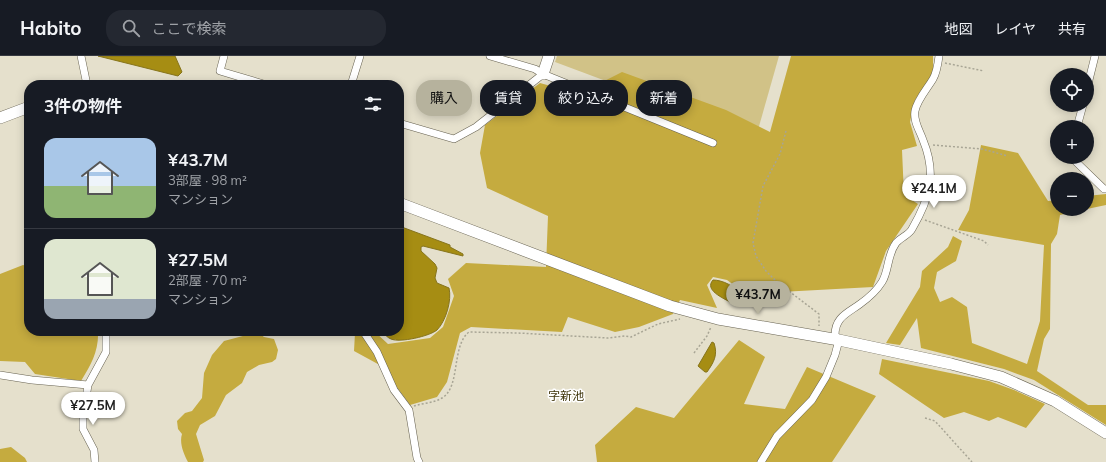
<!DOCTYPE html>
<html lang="ja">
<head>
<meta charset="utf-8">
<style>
	body { margin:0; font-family:Mulish,"Noto Sans JP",sans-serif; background:#242831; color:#f1f3f6; height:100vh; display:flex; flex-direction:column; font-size:15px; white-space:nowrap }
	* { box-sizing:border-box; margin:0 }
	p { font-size:13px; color:#9ea1a6 }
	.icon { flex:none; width:22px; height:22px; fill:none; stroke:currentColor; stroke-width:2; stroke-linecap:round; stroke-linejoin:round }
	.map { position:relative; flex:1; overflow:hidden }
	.side { position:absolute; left:24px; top:24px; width:380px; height:256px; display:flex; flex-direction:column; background:#171b24; border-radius:16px; box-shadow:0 2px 10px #0003 }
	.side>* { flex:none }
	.hud { position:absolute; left:416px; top:24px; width:380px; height:36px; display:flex; gap:8px }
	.controls { position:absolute; left:1050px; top:12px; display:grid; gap:8px }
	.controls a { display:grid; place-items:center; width:44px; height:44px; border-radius:50%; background:#171b24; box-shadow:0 2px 10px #0003; font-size:20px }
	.price { position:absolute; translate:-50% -34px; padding:0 9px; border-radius:14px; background:#fff; color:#222; font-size:13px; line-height:26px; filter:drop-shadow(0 1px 2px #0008) }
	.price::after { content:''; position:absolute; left:50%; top:24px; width:12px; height:9px; margin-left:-6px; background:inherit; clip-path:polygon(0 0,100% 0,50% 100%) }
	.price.on { background:#b6b29d; color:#111 }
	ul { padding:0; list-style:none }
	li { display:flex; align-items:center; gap:12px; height:100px; padding:0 20px }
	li+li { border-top:1px solid #363941 }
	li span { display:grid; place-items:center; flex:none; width:112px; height:80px; border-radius:12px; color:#555 }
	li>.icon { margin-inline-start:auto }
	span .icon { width:48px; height:48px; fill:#fffc; stroke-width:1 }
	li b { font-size:17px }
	h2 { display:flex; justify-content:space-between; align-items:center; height:48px; padding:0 20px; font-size:17px }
	.tag { padding:0 14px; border-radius:16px; background:#171b24; box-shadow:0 2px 10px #0003; font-size:14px; line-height:36px }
	.tag.on { background:#b6b29d; color:#111 }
	header { display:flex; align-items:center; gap:24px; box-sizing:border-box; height:56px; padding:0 20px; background:#171b24; border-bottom:1px solid #363941 }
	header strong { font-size:19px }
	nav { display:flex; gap:22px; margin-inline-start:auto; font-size:14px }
	.search { width:280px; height:36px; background:#242831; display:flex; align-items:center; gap:10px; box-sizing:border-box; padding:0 14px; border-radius:16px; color:#9ea1a6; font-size:15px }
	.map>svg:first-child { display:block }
	.green { fill:#d1c287 }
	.forest { fill:#c5ab3f }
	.water { fill:#a68d13; stroke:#86741c }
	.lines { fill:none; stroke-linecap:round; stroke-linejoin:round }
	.street-casing { stroke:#676251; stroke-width:8 }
	.secondary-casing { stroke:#676251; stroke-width:12 }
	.path { stroke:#a8a595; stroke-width:1.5; stroke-dasharray:2 2; stroke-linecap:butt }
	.street { stroke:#fff; stroke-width:7 }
	.secondary { stroke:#fff; stroke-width:11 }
	.labels { text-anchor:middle; stroke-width:3; stroke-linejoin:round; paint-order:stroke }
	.quarter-label { font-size:12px; fill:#3f350a; stroke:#fff }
</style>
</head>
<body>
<header>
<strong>Habito</strong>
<div class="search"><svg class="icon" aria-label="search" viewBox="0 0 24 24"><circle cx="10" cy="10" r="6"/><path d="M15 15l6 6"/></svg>ここで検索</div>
<nav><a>地図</a><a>レイヤ</a><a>共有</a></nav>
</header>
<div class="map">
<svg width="1106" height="406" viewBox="0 0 1106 406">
	<rect width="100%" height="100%" fill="#e5e0cc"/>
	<path class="green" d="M557,0H779L756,81L555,6Z"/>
	<path class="forest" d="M791,0H933V17L915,44L910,66L917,90L902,94L904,139L918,148L886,195L873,231L746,238L727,224L713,221L707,229L717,252L680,244L673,258L639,271L615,276L568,261L562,276L471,271L460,277L447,326L437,341L410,349L396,330L387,313L354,295L355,277L353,275H374L388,288L430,282L443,271L454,240L448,223L466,207L546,211L548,160L487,132L480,97L485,69L540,27L579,38L622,16L726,54L770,76Z
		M981,89L1018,97L1048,145L1057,144V153H1085L1060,159L1057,178L1051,188L1050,273L1044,283L1037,315L1088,349H1106V369L1034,324L1004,313L921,292L917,262L900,289L886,287L920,231L922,215L948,191L953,180L962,185L956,205L937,216L934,232L940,246L952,241L967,251L972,287L1027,308L1040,265L1044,189L958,174L969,154Z
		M1106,138V149L1087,153V140Z
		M23,209L29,211V275H98C99,295 91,309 81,325L35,318L25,306L0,305V218Z
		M258,276L264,281L274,283L278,294L276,303L272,306L259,309L247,316L242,327L226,339L215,360L200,369L196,378L204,404L203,406H188C184,399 179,387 182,378L178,373L177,365L185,357L192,355L202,342L204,317L212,299L224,285Z
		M739,284L765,301L744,348L785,353L807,311L876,340L832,406H597L595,389L636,351L674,362Z
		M882,303L989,325L1014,334L1045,348L1026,372L998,361L989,365L964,356L944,362L879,318Z
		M11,391L25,402L27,406H0V393Z"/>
	<path class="water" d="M98,0H175L182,16L178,20Z
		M399,170L450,189V191L463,198V200L423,190L421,191V195L435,208L437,212L435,222L437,227L449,232C452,244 446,265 437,274C430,280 400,287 391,283C388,282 384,278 382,275H399Z
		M713,224C722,224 736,230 739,239L737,245L730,246C723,242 704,234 713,224Z
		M712,286L714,287C718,299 714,306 707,316H705L698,310Z"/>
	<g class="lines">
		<g class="street-casing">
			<path id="street" d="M81,0L87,29
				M224,0L220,15L267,29
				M490,0L535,13L543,18L713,87
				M351,29L360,0
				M1087,32L1095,0
				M399,67L454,83L476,71L543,18
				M1077,71L1083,49
				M1071,101L1104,133H1106
				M363,275L377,296L394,334L409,354L417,402L419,406
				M0,319L32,324L88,329
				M95,406L94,394L83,373V362L88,329L106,296V275
				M761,406L777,380L812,344L826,321L835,299L839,284L835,279C835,261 848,257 860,248C867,243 877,234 882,226C889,215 887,199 896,187C901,181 909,179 912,173C930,142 937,118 923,84C920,75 913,65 915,55C917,44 927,33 933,23C937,16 938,8 939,0"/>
		</g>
		<g class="secondary-casing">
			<path id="secondary" d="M543,18L549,0
				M0,62L29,51
				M399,147L670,250L718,263L839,284L951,308L1001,321L1055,345L1106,377"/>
		</g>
		<path class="path" d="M945,7L984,15
			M786,75L780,98L763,130L753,187L756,200L766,215L777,226L819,258V270
			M933,89L982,93L1008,100
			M925,164L984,185L988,189
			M694,297L707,280L711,271
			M414,350C423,347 434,347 442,342C461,331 451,290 469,276L518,277L608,282L625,280L631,281L658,268L680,263
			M925,362L935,365L972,406"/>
		<use href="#street" class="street"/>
		<use href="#secondary" class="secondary"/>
	</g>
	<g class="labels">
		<g class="quarter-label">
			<text x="566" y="344">字新池</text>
		</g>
	</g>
</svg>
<div class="controls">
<a><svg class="icon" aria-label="locate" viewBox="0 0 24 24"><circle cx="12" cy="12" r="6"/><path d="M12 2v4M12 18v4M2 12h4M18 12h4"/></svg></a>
<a>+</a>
<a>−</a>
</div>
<b class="price" style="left:934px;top:153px">¥24.1M</b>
<b class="price on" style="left:758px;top:259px">¥43.7M</b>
<b class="price" style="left:93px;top:370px">¥27.5M</b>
<div class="hud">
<a class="tag on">購入</a>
<a class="tag">賃貸</a>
<a class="tag">絞り込み</a>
<a class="tag">新着</a>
</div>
<section class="side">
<h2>3件の物件<svg class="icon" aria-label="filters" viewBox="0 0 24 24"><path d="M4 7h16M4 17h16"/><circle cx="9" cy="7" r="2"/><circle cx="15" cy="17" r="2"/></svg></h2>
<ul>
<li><span style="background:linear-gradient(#a9c7e8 60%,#8fb573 0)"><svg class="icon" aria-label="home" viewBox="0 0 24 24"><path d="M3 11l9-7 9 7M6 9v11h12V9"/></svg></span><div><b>¥43.7M</b><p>3部屋 · 98 m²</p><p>マンション</p></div></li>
<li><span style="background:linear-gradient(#dfe7d0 75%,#9aa5b1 0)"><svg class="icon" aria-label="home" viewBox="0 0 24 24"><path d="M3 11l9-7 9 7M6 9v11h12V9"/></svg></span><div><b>¥27.5M</b><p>2部屋 · 70 m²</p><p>マンション</p></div></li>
</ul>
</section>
</div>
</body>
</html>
